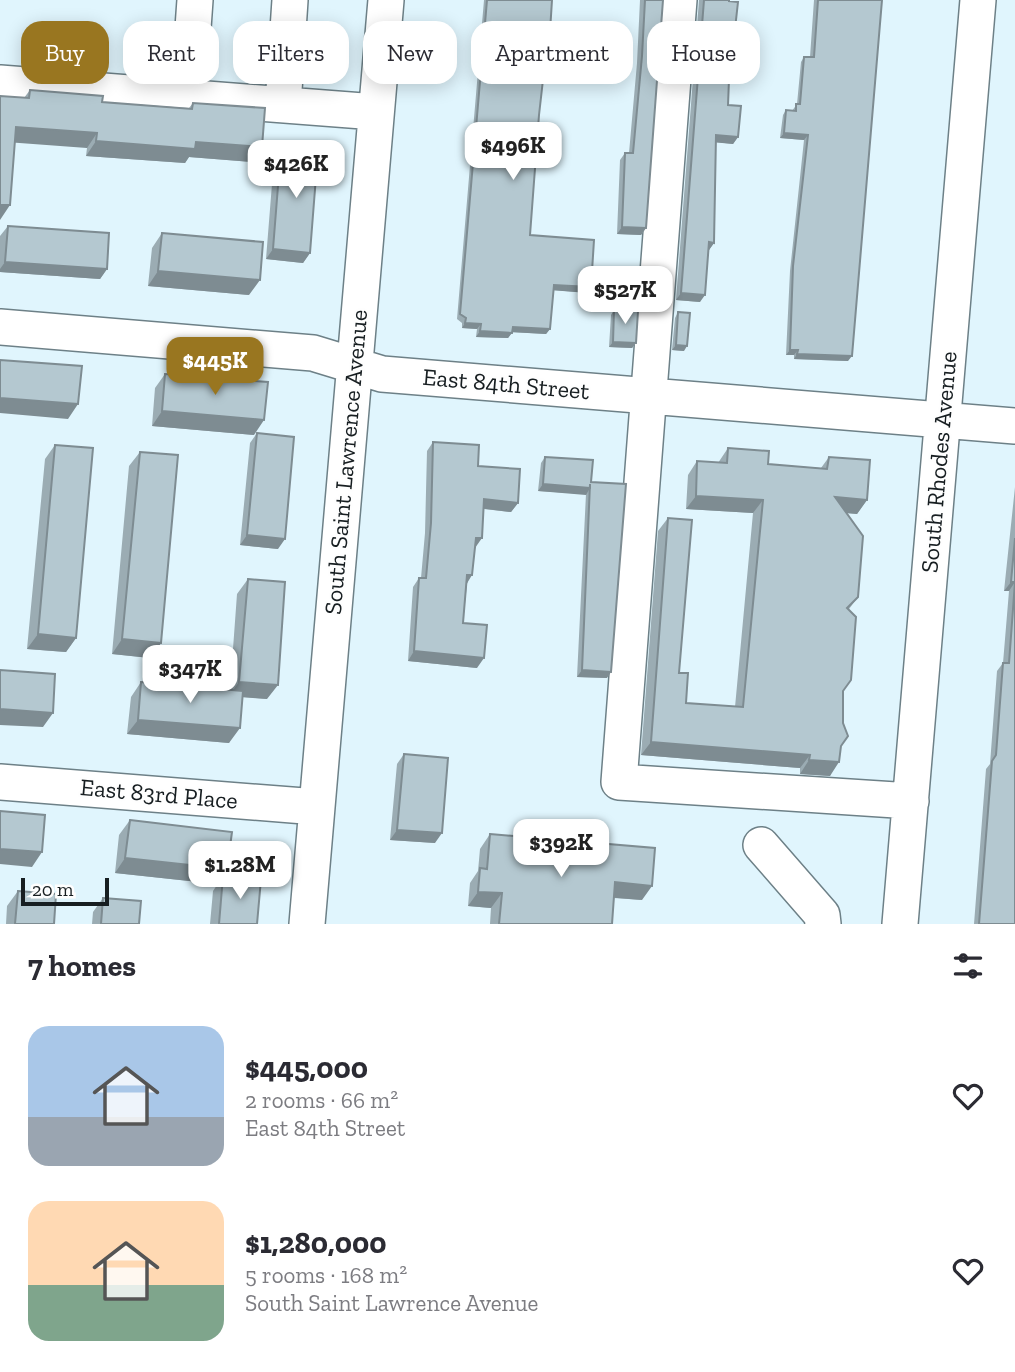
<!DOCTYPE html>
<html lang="en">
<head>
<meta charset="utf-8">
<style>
	body { margin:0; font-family:"Zilla Slab",serif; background:#f2f2f3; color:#2b2b33; height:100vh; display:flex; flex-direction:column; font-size:26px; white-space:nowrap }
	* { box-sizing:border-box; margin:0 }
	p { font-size:23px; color:#7c7c81 }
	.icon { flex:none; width:38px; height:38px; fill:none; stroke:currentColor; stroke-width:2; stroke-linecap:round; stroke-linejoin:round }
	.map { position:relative; height:924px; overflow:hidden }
	.drawer { display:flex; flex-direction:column; background:#fff; flex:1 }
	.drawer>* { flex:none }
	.banner { position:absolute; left:21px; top:21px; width:973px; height:63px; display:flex; gap:14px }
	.scale { position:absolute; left:21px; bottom:18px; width:88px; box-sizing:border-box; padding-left:7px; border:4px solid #171e21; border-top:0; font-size:19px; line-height:24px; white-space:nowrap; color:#171e21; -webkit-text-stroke:5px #fefefe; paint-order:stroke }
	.price { position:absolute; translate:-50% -60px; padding:0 16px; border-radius:14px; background:#fff; color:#222; font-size:23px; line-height:46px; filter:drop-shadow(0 2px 4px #0008) }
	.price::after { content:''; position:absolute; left:50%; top:42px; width:21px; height:16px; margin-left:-10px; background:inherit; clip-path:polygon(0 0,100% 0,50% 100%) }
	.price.active { background:#997620; color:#fff }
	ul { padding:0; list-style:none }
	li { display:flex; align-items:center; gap:21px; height:175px; padding:0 28px }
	li span { display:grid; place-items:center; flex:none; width:196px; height:140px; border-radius:21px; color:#555 }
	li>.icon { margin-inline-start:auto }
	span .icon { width:84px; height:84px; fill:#fffc; stroke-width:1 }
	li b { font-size:30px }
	h2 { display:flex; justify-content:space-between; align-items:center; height:84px; padding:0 28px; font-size:30px }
	.chip { padding:0 24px; border-radius:21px; background:#fff; box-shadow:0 4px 18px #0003; font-size:24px; line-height:63px }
	.chip.active { background:#997620; color:#fff }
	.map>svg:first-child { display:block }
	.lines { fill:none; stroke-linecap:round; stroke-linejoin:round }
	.minor-casing { stroke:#6d8087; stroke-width:38 }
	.minor { stroke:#fff; stroke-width:35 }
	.wall { fill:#9bacb3 }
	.shaded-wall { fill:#7e8c92 }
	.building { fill:#b4c8d0; stroke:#7e8c92; stroke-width:2 }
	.labels { text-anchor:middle; stroke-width:5; stroke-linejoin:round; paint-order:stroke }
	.street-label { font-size:24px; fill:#171e21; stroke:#fefefe }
</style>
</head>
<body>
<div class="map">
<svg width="1015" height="924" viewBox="0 0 1015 924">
	<rect width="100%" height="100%" fill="#e0f5fd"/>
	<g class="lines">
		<g class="minor-casing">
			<path id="minor" d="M679,0L619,782L911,801
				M0,83L376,112
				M188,98L195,0
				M283,105L290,0
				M0,327L313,353L382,374L1015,426
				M0,782L317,807
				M761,845L822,915L823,924
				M307,924L386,0
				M900,924L978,0"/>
		</g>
		<use href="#minor" class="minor"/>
	</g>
	<path class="wall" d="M484,0H552L548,63L544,68L539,115L530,235L588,293L553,290L550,329L546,334L512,332L508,338L476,337L477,329L462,328V323L457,319Z
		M640,0H663L646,228L641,235L617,234L620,160L625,153H629L637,63Z
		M699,0H729L731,35L728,105L738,137L733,144L716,142L714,243L709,250H708L700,302L676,300Z
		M814,0H882L848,361L794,359V355H786L790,271L804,140L780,138L783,115L786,110L792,111L797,104L801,62L804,57H810Z
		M30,90L102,102L189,108L193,103L252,162L189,157L185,163L86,156L87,148L0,96L24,98Z
		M281,148L310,253L303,263L266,259L274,159Z
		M8,226L107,269L100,279L0,272V236Z
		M162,233L249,295L148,286L152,248Z
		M614,310L636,343L632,348L609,347L611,315Z
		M678,312L684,351L672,350L675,318Z
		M165,374L254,435L152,426L155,388Z
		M257,433L278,549L240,545L250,443Z
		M433,442L478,466L518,503L511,512L484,509L467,584L463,623L477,668L408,661L413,587L419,578H421L425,533L427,451Z
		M55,445L76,638L66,652L27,649L45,459Z
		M728,448L768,464L821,468L829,457L867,500L857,514L846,513L858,597L849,609L843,692L841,746L830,776L800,774V768L641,755L658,531L668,518L679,673L686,703L735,707L753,513L686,509L688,475L697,461L718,463Z
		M140,452L161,643L150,658L112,654L129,466Z
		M545,457L591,482L607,678L577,677L586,494L538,491L541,463Z
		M1015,487V924H974L986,769L990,764L997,671L1003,663L1009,591H1004Z
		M248,579L267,699L242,697L229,743L127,734L131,697L141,682L230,690L237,594Z
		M404,754L435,843L390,840L397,764Z
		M130,820L227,869L217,884L115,873L119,835Z
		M490,834L642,900L614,898L612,924H490L491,908L468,906L470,883L478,871L480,849Z
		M223,876L257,924H210L213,891Z
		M18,891L54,924H6L7,906Z
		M103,898L139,924H92L93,912Z"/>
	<path class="shaded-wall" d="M16,127L97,133L87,148L6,142Z
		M784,133L808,135L804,140L780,138Z
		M716,135L738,137L733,144L711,142Z
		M96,141L196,142L262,147L252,162L189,157L185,163L86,156Z
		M0,205H10L0,220Z
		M622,227L646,228L641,235L617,234Z
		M709,242L714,243L709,250L704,249Z
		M273,249L310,253L303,263L266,259Z
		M5,262L107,269L100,279L0,272V269Z
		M158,271L260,280L249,295L148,286Z
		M554,285L591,287L588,293L550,290Z
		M681,293L705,295L700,302L676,300Z
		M465,323L481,324L477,329L462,328Z
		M513,327L550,329L546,334L509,332Z
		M480,331L512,333L508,338L476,337Z
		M613,342L636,343L632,348L609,347Z
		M676,345L687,346L684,351L672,350Z
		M790,350H798L794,355H786Z
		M797,354L852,356L848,361L794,359Z
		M0,398L78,404L68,419L0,413Z
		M162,411L264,420L254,435L152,426Z
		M543,484L590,488L586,495L538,491Z
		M696,496L763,500L753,513L686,509Z
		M835,497L867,500L857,514L825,511Z
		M484,499L518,503L511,512L478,508Z
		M247,535L285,539L278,549L240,545Z
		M476,538H482L475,548Z
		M467,575H472L466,585Z
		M1011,582H1015L1009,591H1004Z
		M38,634L76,638L66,652L27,649Z
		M122,639L161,643L150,658L112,654Z
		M414,651L484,658L477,668L408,661Z
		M582,670L611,672L607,678L577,677Z
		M239,682L278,685L267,699L229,696Z
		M0,709L53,713L43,727L0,725Z
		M138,720L240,728L229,743L127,734Z
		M651,742L810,755L800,768L641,755Z
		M809,760L839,762L830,776L800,774Z
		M397,830L442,833L435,843L390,840Z
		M0,849L42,852L32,867L0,864Z
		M125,858L227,869L217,884L115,873Z
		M615,882L652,886L642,900L605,897Z
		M478,892L502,893L491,908L468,906Z"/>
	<path class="building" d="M487,0H552L548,63L545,62L539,115L530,235L594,240L591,287L554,285L550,329L513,327L512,333L480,331L481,324L465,323L466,318L460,314Z
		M645,0H663L646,228L622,227L625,153H633L642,56Z
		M704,0H729V1L738,2L735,29H731L728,105L741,106L738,137L716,135L714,243L709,242L705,295L681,293Z
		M818,0H882L852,356L797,354L798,350H790L793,266L808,135L784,133L786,110L796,111V104H800L804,57H814Z
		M30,90L103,96L102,102L192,109L193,103L265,108L262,147L196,142L195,149L96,141L97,133L16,127L10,205H0V96L29,98Z
		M281,148L318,151L310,253L273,249Z
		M8,226L109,233L107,269L5,262Z
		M162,233L263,242L260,280L158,271Z
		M614,310L638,311L636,343L613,342Z
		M678,312L690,313L687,346L676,345Z
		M0,360L82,366L78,404L0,398Z
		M165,374L268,382L264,420L162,411Z
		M257,433L294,437L285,539L247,535Z
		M433,442L479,445L478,466L520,469L518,503L484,499L482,538H476L472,575H467L463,623L487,625L484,658L414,651L419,578H426L431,523Z
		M55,445L93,448L76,638L38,634Z
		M728,448L769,451L768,464L827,469L829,457L870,460L867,500L835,497L863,536L858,597L847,608L856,617L851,680L843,691V723L848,736L841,746L839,762L809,760L810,755L651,742L668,518L692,520L679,673H688L686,703L743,707L763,500L696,496L697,461L727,463Z
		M140,452L178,455L161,643L122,639Z
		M545,457L593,460L591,482L626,484L611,672L582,670L590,484V488L543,484Z
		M1015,538V924H979L992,761L996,755L1003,663H1009L1015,582H1011Z
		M248,579L285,582L278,685L239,682Z
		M0,670L55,674L53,713L0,709Z
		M141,682L243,691L240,728L138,720Z
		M404,754L448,758L442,833L397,830Z
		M0,811L45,815L42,852L0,849Z
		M130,820L232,832L227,869L125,858Z
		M490,834L655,848L652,886L615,882L612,924H499L502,893L478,892L480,868L487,869Z
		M223,876L261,879L257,924H219Z
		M18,891L56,894L54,924H15Z
		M103,898L141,901L139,924H101Z"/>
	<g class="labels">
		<g class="street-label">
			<text transform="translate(506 384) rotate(5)" y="8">East 84th Street</text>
			<text transform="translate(346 462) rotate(-85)" y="8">South Saint Lawrence Avenue</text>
			<text transform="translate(939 462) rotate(-85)" y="8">South Rhodes Avenue</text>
			<text transform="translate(159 794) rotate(5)" y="8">East 83rd Place</text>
		</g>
	</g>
</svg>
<div class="scale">20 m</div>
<b class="price" style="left:513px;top:182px">$496K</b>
<b class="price" style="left:296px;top:200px">$426K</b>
<b class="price" style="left:625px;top:326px">$527K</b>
<b class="price active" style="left:215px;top:397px">$445K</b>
<b class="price" style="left:190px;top:705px">$347K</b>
<b class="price" style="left:561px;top:879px">$392K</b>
<b class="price" style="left:240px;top:901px">$1.28M</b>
<div class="banner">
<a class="chip active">Buy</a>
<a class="chip">Rent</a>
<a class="chip">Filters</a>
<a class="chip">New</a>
<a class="chip">Apartment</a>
<a class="chip">House</a>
</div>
</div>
<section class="drawer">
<h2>7 homes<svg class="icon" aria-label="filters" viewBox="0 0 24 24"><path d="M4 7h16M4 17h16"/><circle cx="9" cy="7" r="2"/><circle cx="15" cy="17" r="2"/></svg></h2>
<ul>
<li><span style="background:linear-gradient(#a9c7e8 65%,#9aa5b1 0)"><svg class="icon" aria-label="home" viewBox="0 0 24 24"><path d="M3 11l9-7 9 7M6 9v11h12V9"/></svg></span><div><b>$445,000</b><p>2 rooms · 66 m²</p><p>East 84th Street</p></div><svg class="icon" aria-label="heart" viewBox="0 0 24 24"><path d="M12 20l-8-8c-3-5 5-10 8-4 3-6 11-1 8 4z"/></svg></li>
<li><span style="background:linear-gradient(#ffd9b3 60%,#7fa58c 0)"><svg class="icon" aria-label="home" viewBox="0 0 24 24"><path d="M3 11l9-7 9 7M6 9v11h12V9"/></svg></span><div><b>$1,280,000</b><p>5 rooms · 168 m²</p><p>South Saint Lawrence Avenue</p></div><svg class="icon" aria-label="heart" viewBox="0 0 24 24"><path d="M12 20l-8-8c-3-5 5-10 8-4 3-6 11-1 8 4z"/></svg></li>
</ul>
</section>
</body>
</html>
